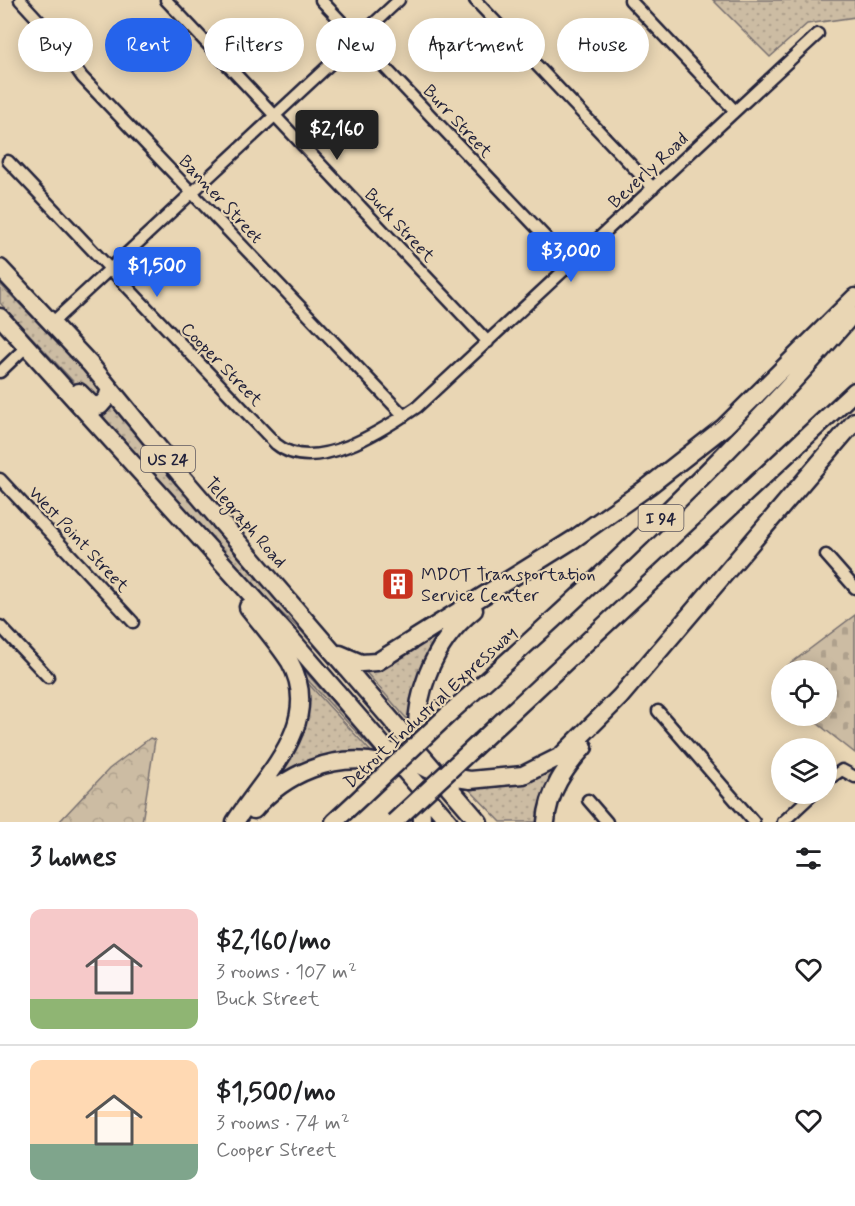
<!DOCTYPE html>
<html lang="en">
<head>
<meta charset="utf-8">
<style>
	body { margin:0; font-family:Mynerve,sans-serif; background:#f6f6f6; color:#202124; height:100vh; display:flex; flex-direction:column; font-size:22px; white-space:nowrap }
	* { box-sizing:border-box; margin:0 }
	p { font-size:20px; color:#757577 }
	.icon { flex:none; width:33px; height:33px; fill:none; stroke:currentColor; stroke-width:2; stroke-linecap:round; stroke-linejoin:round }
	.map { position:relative; height:822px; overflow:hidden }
	.side { display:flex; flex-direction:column; background:#fff; flex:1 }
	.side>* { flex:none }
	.banner { position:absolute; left:18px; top:18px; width:819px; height:54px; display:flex; gap:12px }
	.fabs { position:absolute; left:771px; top:660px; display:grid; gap:12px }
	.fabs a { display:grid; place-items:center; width:66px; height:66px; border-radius:50%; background:#fff; box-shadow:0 3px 15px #0003; font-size:30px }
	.price { position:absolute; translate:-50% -51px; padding:0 14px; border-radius:6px; background:#2563eb; color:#fff; font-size:20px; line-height:39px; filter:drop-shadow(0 2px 3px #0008) }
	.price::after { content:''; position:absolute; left:50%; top:36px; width:18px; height:14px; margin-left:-9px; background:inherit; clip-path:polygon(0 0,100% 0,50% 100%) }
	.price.on { background:#222; color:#fff }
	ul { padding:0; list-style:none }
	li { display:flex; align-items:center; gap:18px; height:150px; padding:0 30px }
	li+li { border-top:2px solid #e0e0e0 }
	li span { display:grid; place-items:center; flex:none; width:168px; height:120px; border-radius:12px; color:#555 }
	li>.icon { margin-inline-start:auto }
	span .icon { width:72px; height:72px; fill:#fffc; stroke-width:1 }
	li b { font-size:26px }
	h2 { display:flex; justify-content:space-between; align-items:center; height:72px; padding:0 30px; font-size:26px }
	.tag { padding:0 21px; border-radius:27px; background:#fff; box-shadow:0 3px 15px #0003; font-size:21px; line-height:54px }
	.tag.on { background:#2563eb; color:#fff }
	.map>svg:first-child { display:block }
	.grass { fill:url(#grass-dots); stroke:#776f6f; stroke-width:1.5 }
	.forest { fill:url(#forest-crowns); stroke:#776f6f; stroke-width:1.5 }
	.cemetery { fill:url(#cemetery-stones); stroke:#776f6f; stroke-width:1.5 }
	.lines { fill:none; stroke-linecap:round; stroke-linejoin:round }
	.minor-casing { stroke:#22223b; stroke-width:15 }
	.highway-casing { stroke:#22223b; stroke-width:21 }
	.minor { stroke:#e9d6b4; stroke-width:10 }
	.highway { stroke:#e9d6b4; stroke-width:16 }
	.highway-bridge-casing { stroke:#22223b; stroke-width:21; stroke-linecap:butt }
	.highway-bridge { stroke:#e9d6b4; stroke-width:16 }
	.labels { text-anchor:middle; stroke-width:4.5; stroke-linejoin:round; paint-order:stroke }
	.shield { fill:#e9d6b4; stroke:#5e585f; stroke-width:1.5 }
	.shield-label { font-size:16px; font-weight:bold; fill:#22223b }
	.street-label { font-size:18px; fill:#22223b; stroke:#e9d6b4 }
	.poi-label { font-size:18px; fill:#22223b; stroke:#e9d6b4; text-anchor:start }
</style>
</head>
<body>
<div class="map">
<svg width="855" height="822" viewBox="0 0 855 822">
	<defs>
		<pattern id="grass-dots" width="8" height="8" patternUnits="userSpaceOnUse" patternTransform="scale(1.5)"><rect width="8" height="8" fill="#ccbca3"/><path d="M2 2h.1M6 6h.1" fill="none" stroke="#afa18d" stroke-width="1.8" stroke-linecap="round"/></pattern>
		<pattern id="forest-crowns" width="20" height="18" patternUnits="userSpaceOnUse" patternTransform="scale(1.5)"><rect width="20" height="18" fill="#ccbca3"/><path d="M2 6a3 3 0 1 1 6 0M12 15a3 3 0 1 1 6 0" fill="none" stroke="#afa18d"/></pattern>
		<pattern id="cemetery-stones" width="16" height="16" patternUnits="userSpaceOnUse" patternTransform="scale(1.5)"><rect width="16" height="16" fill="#ccbca3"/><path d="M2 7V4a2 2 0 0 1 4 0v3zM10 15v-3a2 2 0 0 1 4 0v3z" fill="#afa18d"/></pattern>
	</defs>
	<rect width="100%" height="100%" fill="#e9d6b4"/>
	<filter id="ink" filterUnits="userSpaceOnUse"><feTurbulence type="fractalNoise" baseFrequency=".0167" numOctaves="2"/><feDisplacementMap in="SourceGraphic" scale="12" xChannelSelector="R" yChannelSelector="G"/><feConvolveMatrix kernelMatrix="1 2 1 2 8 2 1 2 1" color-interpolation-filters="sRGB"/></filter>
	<g filter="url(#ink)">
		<path class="grass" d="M713,0H855V17L807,24L770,57Z
			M0,284L87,373L100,389V398L84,393L0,303Z
			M114,406L358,690L355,692L301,631L243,577L99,414Z
			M438,631L441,633L413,726L365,671L374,670Z
			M301,667L377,752V754L304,676Z
			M303,678L375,756L278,777L275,774Z
			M557,765L560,769L542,822H501L465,785Z"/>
		<path class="forest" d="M150,738L155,740L142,822H59L109,769Z"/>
		<path class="cemetery" d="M855,615V753L808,716H826V670H782Z"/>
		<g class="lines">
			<g class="minor-casing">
				<path id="minor" d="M20,0L54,37L82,77L404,416
					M166,0L488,342
					M321,0L571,264
					M475,0L653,188
					M630,0L735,111
					M8,161L276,444C314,476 383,430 417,407L818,34
					M53,322L399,0
					M0,372L27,346
					M0,479L133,622
					M826,555L855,588
					M0,626L48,677
					M658,711L754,822
					M826,781L842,770L855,777
					M588,800L607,822
					M783,822L813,794"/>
			</g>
			<g class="highway-casing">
				<path id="highway" d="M0,268L90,364L184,479L479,822
					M0,317L293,641L449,822
					M79,392L91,404L100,406L107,398L110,389
					M340,654L361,663L377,662L574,539L649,486L724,427L855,297
					M453,710C593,586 730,457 852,315
					M481,741L855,391
					M395,752L439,775L470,780L523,775L561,756L620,697L855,421
					M419,753C410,701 433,642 474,610
					M421,787L422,822
					M254,810C285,773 334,753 381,763C389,764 397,763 404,767
					M235,822C265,775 324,723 290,662C278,643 262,625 248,607
					M334,822L362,796
					M546,822C548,792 565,768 584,747"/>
			</g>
			<use href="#minor" class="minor"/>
			<use href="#highway" class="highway"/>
			<g class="highway-bridge-casing">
				<path id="highway-bridge" d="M362,796L453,710
					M394,822L481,741"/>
			</g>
			<use href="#highway-bridge" class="highway-bridge"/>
		</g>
	</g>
	<defs>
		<g id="building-square" transform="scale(1.725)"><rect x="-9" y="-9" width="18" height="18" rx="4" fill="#c8321e" stroke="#e9d6b4"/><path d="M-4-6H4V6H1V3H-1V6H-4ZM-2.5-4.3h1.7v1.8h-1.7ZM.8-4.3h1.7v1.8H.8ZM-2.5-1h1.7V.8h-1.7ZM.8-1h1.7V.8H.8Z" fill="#fff"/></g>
	</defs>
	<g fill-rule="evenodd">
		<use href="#building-square" x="398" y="584"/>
	</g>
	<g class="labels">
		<g class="shield">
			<rect x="141" y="446" width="54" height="26" rx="4.5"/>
			<rect x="638.5" y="505" width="45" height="26" rx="4.5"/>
		</g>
		<g class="shield-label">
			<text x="168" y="465">US 24</text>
			<text x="661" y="524">I 94</text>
		</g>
		<g class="street-label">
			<text transform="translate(458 121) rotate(47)" y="6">Burr Street</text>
			<text transform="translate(648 170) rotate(-43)" y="6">Beverly Road</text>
			<text transform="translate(221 199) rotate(47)" y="6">Banner Street</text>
			<text transform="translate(400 225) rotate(47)" y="6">Buck Street</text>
			<text transform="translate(222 364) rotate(46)" y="6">Cooper Street</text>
			<text transform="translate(246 522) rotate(49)" y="6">Telegraph Road</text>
			<text transform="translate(79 539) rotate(47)" y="6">West Point Street</text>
			<text transform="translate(430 707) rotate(-43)" y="6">Detroit Industrial Expressway</text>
		</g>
		<g class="poi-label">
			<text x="421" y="580">MDOT Transportation<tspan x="421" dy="21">Service Center</tspan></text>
		</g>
	</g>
</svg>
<div class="fabs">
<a><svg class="icon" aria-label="locate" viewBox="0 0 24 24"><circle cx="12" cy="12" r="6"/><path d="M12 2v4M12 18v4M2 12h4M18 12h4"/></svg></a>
<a><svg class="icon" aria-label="layers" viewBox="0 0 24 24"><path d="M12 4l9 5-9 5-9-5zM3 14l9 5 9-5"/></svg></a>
</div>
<b class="price on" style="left:337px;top:161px">$2,160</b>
<b class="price" style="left:571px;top:283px">$3,000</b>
<b class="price" style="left:157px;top:298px">$1,500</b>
<div class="banner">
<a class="tag">Buy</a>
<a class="tag on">Rent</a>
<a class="tag">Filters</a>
<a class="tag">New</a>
<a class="tag">Apartment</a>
<a class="tag">House</a>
</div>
</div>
<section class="side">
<h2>3 homes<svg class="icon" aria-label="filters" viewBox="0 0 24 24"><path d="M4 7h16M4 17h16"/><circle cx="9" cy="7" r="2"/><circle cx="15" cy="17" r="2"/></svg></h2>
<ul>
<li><span style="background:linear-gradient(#f6c9c9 75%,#8fb573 0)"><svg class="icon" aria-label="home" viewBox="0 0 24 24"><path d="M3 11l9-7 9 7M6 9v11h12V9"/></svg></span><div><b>$2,160/mo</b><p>3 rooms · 107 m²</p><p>Buck Street</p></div><svg class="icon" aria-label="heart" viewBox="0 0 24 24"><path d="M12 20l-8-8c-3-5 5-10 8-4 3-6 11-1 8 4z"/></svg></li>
<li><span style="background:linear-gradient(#ffd9b3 70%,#7fa58c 0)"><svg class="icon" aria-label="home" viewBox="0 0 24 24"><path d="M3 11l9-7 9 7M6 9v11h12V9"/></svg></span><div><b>$1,500/mo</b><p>3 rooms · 74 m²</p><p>Cooper Street</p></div><svg class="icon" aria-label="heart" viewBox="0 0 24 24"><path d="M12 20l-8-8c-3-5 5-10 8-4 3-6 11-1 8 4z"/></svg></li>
</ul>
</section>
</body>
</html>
